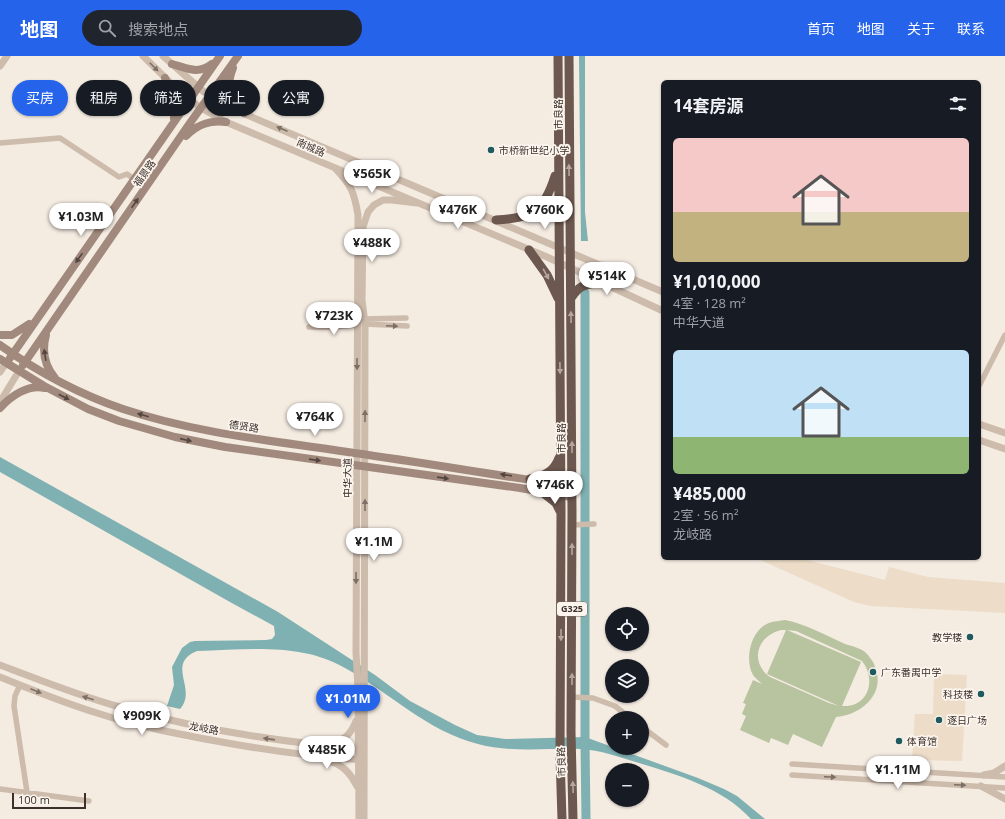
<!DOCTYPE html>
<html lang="zh">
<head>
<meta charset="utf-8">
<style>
	body { margin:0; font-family:"Open Sans","Noto Sans SC",sans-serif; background:#20242c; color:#f1f3f6; height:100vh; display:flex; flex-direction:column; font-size:15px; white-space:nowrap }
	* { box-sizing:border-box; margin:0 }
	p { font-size:13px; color:#9ea1a6 }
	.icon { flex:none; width:22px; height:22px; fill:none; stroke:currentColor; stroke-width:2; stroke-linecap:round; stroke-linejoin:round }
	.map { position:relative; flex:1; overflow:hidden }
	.panel { position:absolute; left:661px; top:24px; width:320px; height:480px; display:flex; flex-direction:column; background:#171b24; border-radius:6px; box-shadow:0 1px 3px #0004 }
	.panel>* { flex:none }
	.banner { position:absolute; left:12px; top:24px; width:380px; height:36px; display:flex; gap:8px }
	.tools { position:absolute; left:605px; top:551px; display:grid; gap:8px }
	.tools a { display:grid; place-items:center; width:44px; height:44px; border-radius:50%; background:#171b24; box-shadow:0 1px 3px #0004; font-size:20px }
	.scale { position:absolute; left:12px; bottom:10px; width:74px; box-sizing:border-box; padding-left:4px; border:2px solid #3b302b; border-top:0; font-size:11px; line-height:14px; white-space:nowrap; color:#3b302b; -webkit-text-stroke:3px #fbf5ee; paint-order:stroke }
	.price { position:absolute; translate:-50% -34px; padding:0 9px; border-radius:14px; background:#fff; color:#222; font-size:13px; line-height:26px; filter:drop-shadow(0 1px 2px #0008) }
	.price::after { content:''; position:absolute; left:50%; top:24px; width:12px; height:9px; margin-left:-6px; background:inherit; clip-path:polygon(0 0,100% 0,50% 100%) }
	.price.on { background:#2563eb; color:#fff }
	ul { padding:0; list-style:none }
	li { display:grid; align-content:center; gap:8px; height:212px; padding:0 12px }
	li span { display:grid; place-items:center; height:124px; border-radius:6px; color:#555 }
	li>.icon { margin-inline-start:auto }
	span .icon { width:72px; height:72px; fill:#fffc; stroke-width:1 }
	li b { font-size:17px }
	h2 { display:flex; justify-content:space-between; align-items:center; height:48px; padding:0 12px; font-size:17px }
	.chip { padding:0 14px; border-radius:18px; background:#171b24; box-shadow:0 1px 3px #0004; font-size:14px; line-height:36px }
	.chip.on { background:#2563eb; color:#fff }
	header { display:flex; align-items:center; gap:24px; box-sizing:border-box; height:56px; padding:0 20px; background:#2563eb; color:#fff }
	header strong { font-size:19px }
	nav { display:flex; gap:22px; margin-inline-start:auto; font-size:14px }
	.search { width:280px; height:36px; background:#20242c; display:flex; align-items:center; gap:10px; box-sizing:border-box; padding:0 14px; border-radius:22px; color:#9ea1a6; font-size:15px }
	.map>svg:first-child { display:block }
	.green { fill:#b8c4a0; fill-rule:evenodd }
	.plaza { fill:#ecdcc8 }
	.water { fill:#7fb0b2 }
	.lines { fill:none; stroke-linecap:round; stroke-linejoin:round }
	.river { stroke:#7fb0b2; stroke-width:9 }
	.minor { stroke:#cdbbac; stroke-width:5.5 }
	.tertiary { stroke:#cdbbac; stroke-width:7 }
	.secondary { stroke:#a18a7d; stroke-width:8 }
	.trunk { stroke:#6c584f; stroke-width:9 }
	.oneway { fill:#7d6f65 }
	.oneway2 { fill:#b4a69e }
	.oneway3 { fill:#544640 }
	.poi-dot { fill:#1f5a5e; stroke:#fbf5ee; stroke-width:1.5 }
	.labels { text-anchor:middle; stroke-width:3.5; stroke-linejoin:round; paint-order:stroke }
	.shield { fill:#fbf5ee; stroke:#756b66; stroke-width:1 }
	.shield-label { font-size:9px; font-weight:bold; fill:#3b302b }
	.street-label { font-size:10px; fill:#3b302b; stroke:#fbf5ee }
	.poi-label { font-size:10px; fill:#3b302b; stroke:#fbf5ee; text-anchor:start }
</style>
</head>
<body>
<header>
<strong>地图</strong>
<div class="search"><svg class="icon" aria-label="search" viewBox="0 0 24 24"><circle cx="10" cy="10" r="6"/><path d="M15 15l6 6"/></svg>搜索地点</div>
<nav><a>首页</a><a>地图</a><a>关于</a><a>联系</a></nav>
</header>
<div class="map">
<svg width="1005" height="763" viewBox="0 0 1005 763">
	<rect width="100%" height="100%" fill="#f4ebe1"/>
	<path class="green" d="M785,564C806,568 825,579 845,588C851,590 860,592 865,596C869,600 874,606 875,611C886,638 861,659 836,661L822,691L793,678L788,689L771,682L769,687L740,674L746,660L742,658L746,648L743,647L753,624L762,628C759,625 755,622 753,619C744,603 751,573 769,567C774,565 780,565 785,564ZM781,574H786L767,618L839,650L829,647L770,621C749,606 757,580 781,574ZM787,574L796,575L862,605C877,624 868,652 842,650L861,606Z"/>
	<path class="plaza" d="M756,502H799L885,524L889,511L928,521L1005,527V557L871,550L854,546Z
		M934,618L967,619L962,705L912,704L915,658H933Z"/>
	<path class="water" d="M579,0H585V156L588,185H581Z
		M0,401L278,556L375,619L410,645L455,669L477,679L505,683L585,681L698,722L724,733L737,740L765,763H751C723,732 678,719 639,707C619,701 601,694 580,693C546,692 511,697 478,688C427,675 390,637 345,612C300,586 246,594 197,595C165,608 198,633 180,653L167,650L174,629L172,611L182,592L190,586L195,585L266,584L272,583L275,579L274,570L230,546L0,416Z"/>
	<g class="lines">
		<path class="river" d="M585,237V688L586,763"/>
		<path class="minor" d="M0,87L60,82L119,121L127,118L134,123
			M309,261L357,262
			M364,263L406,262
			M365,268L407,270
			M309,271H333L357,269
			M979,330L1005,279
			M572,469L594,468
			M20,629L15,640L14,650L27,736
			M572,641L593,642L615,650L630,662
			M642,671L666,689
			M792,708L1005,721
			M792,719L1005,732
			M0,733L89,745"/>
		<path class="tertiary" d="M143,0L185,41L201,52L226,66L547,201L663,255
			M163,0L204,36L240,56L663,236
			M0,10L7,0
			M335,112C351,129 354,135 358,159L356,596L358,633L359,763
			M596,224L602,209
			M0,316L6,307
			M0,346L19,315
			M979,368L1005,377
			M979,384L1005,393
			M0,609C40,624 79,640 120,651C199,674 280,686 362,693
			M0,621C32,634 64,647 97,657C139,671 183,679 227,687C272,695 317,701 362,704
			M329,686C344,686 351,678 356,665
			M328,705C343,708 351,718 358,732
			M984,719L994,717L1005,710
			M981,730L1005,743
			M364,763L365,268L362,244L363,171L368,156L374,149L383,144H392L417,147"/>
		<path class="secondary" d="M172,8C187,12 198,19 212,8
			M233,12C225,32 230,42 244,57
			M165,22L176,49L174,62
			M186,80C198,68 210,64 226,66
			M0,279H12L29,268
			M46,279C42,294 44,309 55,322
			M0,289C38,316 79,338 123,353C198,378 277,385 354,397C427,407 499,420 572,430
			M10,302L220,0
			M0,303L44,330L88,353L119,365L175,381L225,391L520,432L572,441
			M23,309L190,67L238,0
			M0,352C11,340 28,328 45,332"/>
		<path class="trunk" d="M558,0L561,456L560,700L562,763
			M569,0L572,456L571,676L573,763
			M496,164C533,162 544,155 555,120
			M529,194L547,219L558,242
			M571,242C580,228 585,229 601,226
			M530,423C544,420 554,416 559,402
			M542,436L556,447L560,455"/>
	</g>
	<defs><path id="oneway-solid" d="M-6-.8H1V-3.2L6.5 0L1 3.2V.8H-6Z"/></defs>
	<g class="oneway">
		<use href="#oneway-solid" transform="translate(154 11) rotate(45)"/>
		<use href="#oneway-solid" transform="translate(282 73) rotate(-157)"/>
		<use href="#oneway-solid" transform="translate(392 270) rotate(2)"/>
		<use href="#oneway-solid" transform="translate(357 308) rotate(90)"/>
		<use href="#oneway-solid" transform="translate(365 360) rotate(-90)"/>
		<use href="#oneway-solid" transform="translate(365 449) rotate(-90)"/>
		<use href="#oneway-solid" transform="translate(356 522) rotate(90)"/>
		<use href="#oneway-solid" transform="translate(36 635) rotate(22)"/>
		<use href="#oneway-solid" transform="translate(88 642) rotate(-162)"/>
		<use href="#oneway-solid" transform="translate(269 683) rotate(-172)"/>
		<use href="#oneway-solid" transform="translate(830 721) rotate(3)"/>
		<use href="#oneway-solid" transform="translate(960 729) rotate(3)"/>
	</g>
	<g class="oneway2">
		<use href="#oneway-solid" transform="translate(569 114) rotate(-91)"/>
		<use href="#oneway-solid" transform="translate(546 218) rotate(61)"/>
		<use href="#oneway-solid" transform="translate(571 261) rotate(-91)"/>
		<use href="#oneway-solid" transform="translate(560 312) rotate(89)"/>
		<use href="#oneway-solid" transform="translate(572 391) rotate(-90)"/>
		<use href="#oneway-solid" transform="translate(572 493) rotate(-90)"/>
		<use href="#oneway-solid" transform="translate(561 579) rotate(90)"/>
		<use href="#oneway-solid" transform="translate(572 623) rotate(-90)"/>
		<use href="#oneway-solid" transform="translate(573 731) rotate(-92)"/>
	</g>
	<g class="oneway3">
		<use href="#oneway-solid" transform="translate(135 147) rotate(-55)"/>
		<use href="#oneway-solid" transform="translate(79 202) rotate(125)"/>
		<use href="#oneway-solid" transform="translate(45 299) rotate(-99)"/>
		<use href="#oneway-solid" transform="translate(64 341) rotate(27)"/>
		<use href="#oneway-solid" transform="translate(143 359) rotate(-164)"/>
		<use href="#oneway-solid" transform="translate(186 384) rotate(13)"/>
		<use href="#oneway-solid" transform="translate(315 404) rotate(8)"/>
		<use href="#oneway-solid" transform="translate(506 419) rotate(-172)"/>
		<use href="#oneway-solid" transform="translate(443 422) rotate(8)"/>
	</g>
	<g class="poi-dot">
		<circle cx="491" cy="94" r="4"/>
		<circle cx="970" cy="581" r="4"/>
		<circle cx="873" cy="616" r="4"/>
		<circle cx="981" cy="638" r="4"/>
		<circle cx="939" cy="664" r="4"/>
		<circle cx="899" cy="685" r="4"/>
	</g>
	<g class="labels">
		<rect class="shield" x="557" y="546" width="30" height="14" rx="3"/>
		<g class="shield-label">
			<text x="572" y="556">G325</text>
		</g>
		<g class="street-label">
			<text transform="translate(558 58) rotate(-90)" y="4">市良路</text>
			<text transform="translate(311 91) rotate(23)" y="4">南城路</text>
			<text transform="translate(144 117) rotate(-55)" y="4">福景路</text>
			<text transform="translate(244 370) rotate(8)" y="4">德贤路</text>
			<text transform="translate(561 382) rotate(-90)" y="4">市良路</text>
			<text transform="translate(347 422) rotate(-90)" y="4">中华大道</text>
			<text transform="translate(204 672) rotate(10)" y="4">龙岐路</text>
			<text transform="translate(561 706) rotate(-92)" y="4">市良路</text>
		</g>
		<g class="poi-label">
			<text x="499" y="98">市桥新世纪小学</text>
			<text x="962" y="585" text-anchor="end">教学楼</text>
			<text x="881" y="620">广东番禺中学</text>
			<text x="973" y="642" text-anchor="end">科技楼</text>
			<text x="947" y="668">逐日广场</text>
			<text x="907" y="689">体育馆</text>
		</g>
	</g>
</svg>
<div class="tools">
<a><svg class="icon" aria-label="locate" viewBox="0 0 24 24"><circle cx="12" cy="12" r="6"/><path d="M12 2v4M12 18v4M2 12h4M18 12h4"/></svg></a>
<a><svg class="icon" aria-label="layers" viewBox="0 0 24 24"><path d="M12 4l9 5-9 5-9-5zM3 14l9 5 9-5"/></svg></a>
<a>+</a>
<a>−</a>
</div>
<div class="scale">100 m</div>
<b class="price" style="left:372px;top:138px">¥565K</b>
<b class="price" style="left:458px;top:174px">¥476K</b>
<b class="price" style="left:545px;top:174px">¥760K</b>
<b class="price" style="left:81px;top:181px">¥1.03M</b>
<b class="price" style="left:372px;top:207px">¥488K</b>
<b class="price" style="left:607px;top:240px">¥514K</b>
<b class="price" style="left:334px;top:280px">¥723K</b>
<b class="price" style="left:315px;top:381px">¥764K</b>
<b class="price" style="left:555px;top:449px">¥746K</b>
<b class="price" style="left:374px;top:506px">¥1.1M</b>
<b class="price on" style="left:348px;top:663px">¥1.01M</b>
<b class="price" style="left:142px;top:680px">¥909K</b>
<b class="price" style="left:327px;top:714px">¥485K</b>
<b class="price" style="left:898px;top:734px">¥1.11M</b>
<div class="banner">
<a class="chip on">买房</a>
<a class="chip">租房</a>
<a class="chip">筛选</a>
<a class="chip">新上</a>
<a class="chip">公寓</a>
</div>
<section class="panel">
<h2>14套房源<svg class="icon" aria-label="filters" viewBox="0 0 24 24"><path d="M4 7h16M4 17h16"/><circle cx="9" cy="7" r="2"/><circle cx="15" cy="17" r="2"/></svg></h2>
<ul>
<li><span style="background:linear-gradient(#f6c9c9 60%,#c2b280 0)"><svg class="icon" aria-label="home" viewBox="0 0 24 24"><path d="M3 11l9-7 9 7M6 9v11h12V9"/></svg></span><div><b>¥1,010,000</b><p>4室 · 128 m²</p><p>中华大道</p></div></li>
<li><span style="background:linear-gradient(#bfe0f5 70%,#8fb573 0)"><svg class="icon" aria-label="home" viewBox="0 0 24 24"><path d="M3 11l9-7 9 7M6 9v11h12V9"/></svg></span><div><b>¥485,000</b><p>2室 · 56 m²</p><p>龙岐路</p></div></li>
</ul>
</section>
</div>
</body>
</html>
